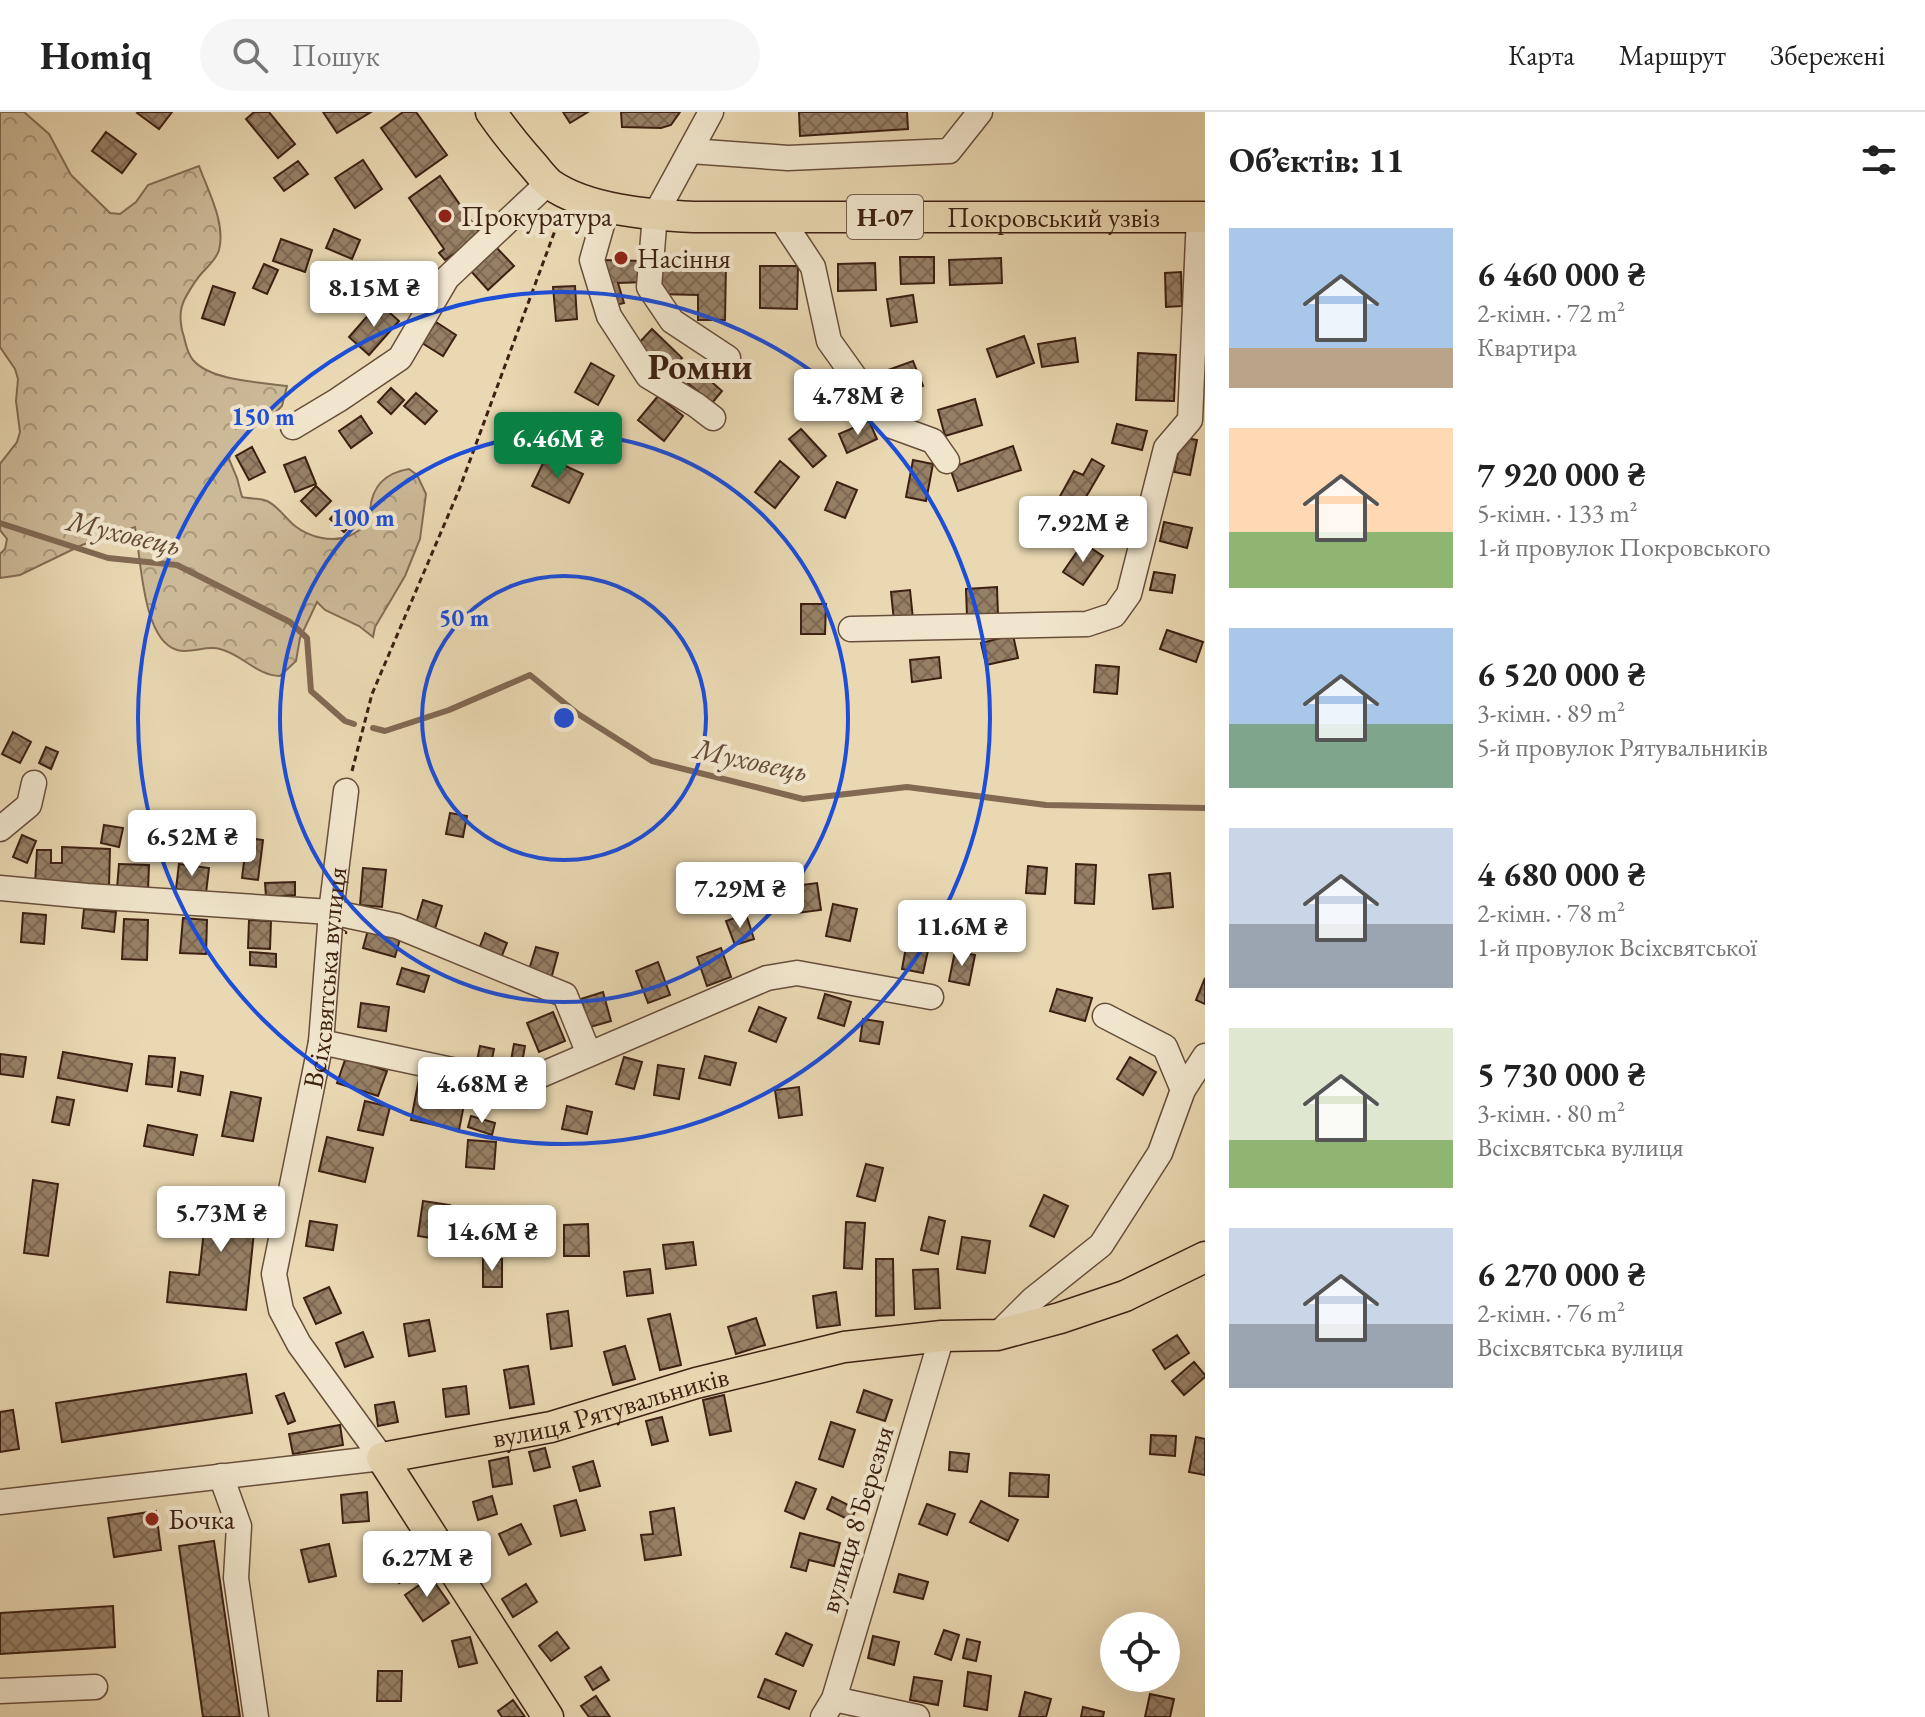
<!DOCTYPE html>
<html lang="uk">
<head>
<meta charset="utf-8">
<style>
	body { margin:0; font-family:"EB Garamond",serif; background:#f6f6f6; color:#222; height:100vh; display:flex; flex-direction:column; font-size:30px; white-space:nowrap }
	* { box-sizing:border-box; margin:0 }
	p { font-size:26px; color:#767676 }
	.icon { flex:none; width:44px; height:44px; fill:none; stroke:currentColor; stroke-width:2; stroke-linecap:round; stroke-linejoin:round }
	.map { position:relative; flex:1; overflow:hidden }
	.drawer { display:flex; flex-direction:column; background:#fff; width:720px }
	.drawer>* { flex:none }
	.tools { position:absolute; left:1100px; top:1500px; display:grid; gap:16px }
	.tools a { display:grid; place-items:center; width:80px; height:80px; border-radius:50%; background:#fff; box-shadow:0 8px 32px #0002; font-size:40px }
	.price { position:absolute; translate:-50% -68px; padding:0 18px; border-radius:8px; background:#fff; color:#222; font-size:26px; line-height:52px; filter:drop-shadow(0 2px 4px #0008) }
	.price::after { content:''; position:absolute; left:50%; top:48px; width:24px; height:18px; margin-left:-12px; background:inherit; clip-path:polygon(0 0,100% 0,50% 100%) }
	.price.active { background:#0b8043; color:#fff }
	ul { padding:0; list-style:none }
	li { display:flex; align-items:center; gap:24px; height:200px; padding:0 24px }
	li span { display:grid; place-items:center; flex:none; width:224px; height:160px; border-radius:0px; color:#555 }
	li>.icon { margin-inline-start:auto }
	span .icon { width:96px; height:96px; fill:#fffc; stroke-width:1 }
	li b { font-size:34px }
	h2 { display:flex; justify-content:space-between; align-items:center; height:96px; padding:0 24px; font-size:34px }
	header { display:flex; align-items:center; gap:48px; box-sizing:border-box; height:112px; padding:0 40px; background:#fff; border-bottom:2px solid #e0e0e0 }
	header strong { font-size:38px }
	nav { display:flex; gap:44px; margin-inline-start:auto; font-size:28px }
	.search { width:560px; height:72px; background:#f6f6f6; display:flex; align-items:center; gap:20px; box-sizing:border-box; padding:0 28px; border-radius:44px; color:#767676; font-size:30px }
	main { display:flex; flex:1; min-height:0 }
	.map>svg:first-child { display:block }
	.forest { fill:url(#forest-crowns); stroke:#846c54; stroke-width:2 }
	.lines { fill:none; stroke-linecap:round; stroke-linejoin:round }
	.stream { stroke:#816952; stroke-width:6 }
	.building { fill:url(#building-cross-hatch); stroke:#3d2012; stroke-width:2 }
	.minor-casing { stroke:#684e3a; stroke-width:27 }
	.major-casing { stroke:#3d2012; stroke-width:33 }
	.path { stroke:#3d2012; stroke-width:3; stroke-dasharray:6 4; stroke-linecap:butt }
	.minor { stroke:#f1e6cd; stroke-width:24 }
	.major { stroke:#e9d8b2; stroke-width:30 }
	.ring { fill:none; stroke:#1d4ed8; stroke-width:4 }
	.poi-dot { fill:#8f2418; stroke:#f1e6cd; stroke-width:3 }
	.labels { text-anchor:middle; stroke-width:8; stroke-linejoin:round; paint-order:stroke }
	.shield { fill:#f1e6cd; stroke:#735b4a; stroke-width:2 }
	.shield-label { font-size:26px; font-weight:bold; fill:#3d2012 }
	.poi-label { font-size:28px; fill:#3d2012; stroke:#f1e6cd; text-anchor:start }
	.street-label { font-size:28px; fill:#3d2012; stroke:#f1e6cd }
	.water-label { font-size:30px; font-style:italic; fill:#654a37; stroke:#f1e6cd }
	.district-label { font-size:36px; font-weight:bold; fill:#3d2012; stroke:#f1e6cd }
	.centre { fill:#1d4ed8; stroke:#f1e6cd; stroke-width:4 }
	.ring-label { font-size:24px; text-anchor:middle; font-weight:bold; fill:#1d4ed8; stroke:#f1e6cd; stroke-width:8; stroke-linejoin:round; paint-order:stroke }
</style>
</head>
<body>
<header>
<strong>Homiq</strong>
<div class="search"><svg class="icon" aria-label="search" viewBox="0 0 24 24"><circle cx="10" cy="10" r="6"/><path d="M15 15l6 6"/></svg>Пошук</div>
<nav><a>Карта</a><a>Маршрут</a><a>Збережені</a></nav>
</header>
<main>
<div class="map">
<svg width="1205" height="1605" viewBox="0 0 1205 1605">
	<defs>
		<pattern id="forest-crowns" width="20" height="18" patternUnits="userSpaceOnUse" patternTransform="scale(2)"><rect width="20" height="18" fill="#ccb997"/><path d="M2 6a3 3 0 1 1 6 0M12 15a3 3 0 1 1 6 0" fill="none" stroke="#a7967a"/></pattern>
		<pattern id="building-cross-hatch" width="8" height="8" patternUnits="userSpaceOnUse" patternTransform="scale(2)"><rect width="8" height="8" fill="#968065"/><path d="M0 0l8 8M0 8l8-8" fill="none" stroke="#7c6852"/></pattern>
	</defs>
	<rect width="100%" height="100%" fill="#e9d8b2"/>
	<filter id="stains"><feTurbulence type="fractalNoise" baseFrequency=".0025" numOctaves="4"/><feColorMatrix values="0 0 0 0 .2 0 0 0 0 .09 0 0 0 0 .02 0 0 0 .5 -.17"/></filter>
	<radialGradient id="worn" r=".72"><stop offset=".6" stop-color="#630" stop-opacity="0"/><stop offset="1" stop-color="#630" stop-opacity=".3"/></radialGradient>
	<path class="forest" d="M0,0H24L49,22L71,63L110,101L120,102L136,90L148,73L199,54C208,79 226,111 219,138C216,148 208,154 201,162C195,169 184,186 182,194C179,203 181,217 184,225C186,233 187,241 193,248C211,269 260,270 287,274L282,294L274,302L254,314L232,337L229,347L237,366L242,385C250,387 260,386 267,389C278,394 285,406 295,414C309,425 332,431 349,424C356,421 364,415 370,411C368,381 379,362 409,357L417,363L426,382L420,427L405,464L375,515L373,525L359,514L325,498L317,490L300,526L296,549L280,564C257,564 242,542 220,537C206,533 191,542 177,538C142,528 141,445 135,415L82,433L20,463L0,466V442L5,437L7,427L0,418V352L17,330L20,320L16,289L18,267L15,257L0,235Z"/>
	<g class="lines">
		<path class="stream" d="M0,411L108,446L177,453L290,510L307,526L311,579L345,609L354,612
			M373,616L385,619L449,598L530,563L578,602L652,649L803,687L907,675L1046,693L1205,696"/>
	</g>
	<path class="building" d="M138,0H172L159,17L137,1Z
		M254,0H269L295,32L278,46L246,7Z
		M323,0H371L337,21Z
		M403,0H416L447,43L416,65L381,16Z
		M563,0H588L570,11Z
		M621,0H680L671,13L661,16L622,15Z
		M799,0H907L908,17L800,24Z
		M106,20L136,42L122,61L92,39Z
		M363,48L382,77L355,96L335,66Z
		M298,49L308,62L284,79L274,66Z
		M440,64L481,123L445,148L439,141L444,137L409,86Z
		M334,117L360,128L352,147L326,136Z
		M281,127L312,138L305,160L273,149Z
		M495,134L514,154L488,178L470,158Z
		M900,145H934V171L901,172Z
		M1001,146L1002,171L950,173L949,148Z
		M601,148L645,149V170L618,171L624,191L615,193Z
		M657,150L726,151L725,208H698V183L657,182Z
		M875,151L876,178L838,179V152Z
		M264,152L278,158L267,182L253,176Z
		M760,154H798L797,197L760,196Z
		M1181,160L1182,194L1166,195L1165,161Z
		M213,174L235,181L224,213L202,206Z
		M575,174L577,207L556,209L553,175Z
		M913,183L917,210L891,214L887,187Z
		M379,191L399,209L369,243L349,225Z
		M436,210L456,223L443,244L422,231Z
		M652,217L682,246L667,261L637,233Z
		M1024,224L1034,251L997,265L987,237Z
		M1075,226L1078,250L1042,255L1038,232Z
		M1138,241L1176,243L1174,289L1136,288Z
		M913,249L923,274L895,284L885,259Z
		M689,250L722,279L712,291L678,263Z
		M591,251L614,264L598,293L575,280Z
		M842,273L859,298L845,308L827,284Z
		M391,276L404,288L391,302L378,290Z
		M416,281L437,299L425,312L404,294Z
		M658,284L683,304L664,329L638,308Z
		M975,287L982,313L945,324L938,298Z
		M361,304L372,321L351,336L339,319Z
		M869,309L877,327L847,341L839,322Z
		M1117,312L1147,319L1142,338L1112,331Z
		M801,317L826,344L813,355L789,327Z
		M1181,325L1197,328L1190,363L1174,360Z
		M1013,334L1021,358L958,379L950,356Z
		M252,335L265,360L249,368L236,344Z
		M305,345L316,372L295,380L284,353Z
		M546,345L583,362L569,391L532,374Z
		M1092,347L1104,354L1079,397L1059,386L1074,359L1083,363Z
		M913,348L933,352L926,389L906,385Z
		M780,349L799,365L775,396L755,380Z
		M837,370L857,378L845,406L825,398Z
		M316,374L331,389L316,404L301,389Z
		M337,399L352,412L344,420L330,407Z
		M1164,410L1192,416L1187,436L1160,429Z
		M1083,431L1103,444L1083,473L1063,460Z
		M1154,460L1175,463L1172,481L1150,478Z
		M997,475L998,503L967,504L966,477Z
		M910,478L913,507L894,509L891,480Z
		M801,492H826L825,522H801Z
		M1167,518L1203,530L1196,550L1160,537Z
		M1013,523L1018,546L986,553L981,531Z
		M939,545L941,566L912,570L910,548Z
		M1096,553L1119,555L1117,582L1094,580Z
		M13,620L31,630L20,651L2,642Z
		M46,635L58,640L51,657L39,651Z
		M450,701L467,704L463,725L446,722Z
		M157,702L180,706L175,732L152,728Z
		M104,713L123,716L119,735L101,731Z
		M22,723L36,729L27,751L13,745Z
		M247,726L263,728L258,768L242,766Z
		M62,735L110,737L109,775L35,772L37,738H51V751H62Z
		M119,752L149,753L148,778L117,776Z
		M179,752L209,756L206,781L176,777Z
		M1076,752L1096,753L1094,792L1075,791Z
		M1028,754L1047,756L1045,782L1026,781Z
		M363,756L386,758L382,795L360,793Z
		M1170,761L1173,795L1153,797L1149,763Z
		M295,770V783L266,785L265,771Z
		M817,771L821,798L797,801L793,774Z
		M423,788L442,794L434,820L415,815Z
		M833,792L857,797L850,829L826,824Z
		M84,797L116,800L114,820L82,816Z
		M23,801L46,803L44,832L21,830Z
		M746,802L754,827L735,833L726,809Z
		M183,806L207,808L206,842L180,841Z
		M124,807L148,808L147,848L122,847Z
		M249,808L271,809L270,837L248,836Z
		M368,818L400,827L395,845L363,836Z
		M485,821L507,831L501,846L479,837Z
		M907,830L929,834L923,861L902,857Z
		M536,835L558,841L551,867L528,861Z
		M721,836L731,865L707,874L697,845Z
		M955,839L975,843L969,873L949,869Z
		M250,840L276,842V855L250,853Z
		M658,850L670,883L648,891L636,859Z
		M402,856L429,864L424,880L397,872Z
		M1205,866V892L1196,888Z
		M1057,877L1092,886L1085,909L1050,899Z
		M603,880L611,909L590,915L581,887Z
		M825,882L851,890L844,914L818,906Z
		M361,891L389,895L386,919L358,915Z
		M759,895L786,906L776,930L749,919Z
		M553,900L565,929L539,940L527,911Z
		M863,907L883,910L879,932L860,929Z
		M514,932L525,934L521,956L510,954Z
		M480,934L494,937L490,957L476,954Z
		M63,940L132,952L127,979L58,966Z
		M0,942L26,945L23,965L0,962Z
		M149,944L175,946L172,975L146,972Z
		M705,944L736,951L730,973L699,966Z
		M346,945L387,959L378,984L337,971Z
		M624,945L642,950L634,977L616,972Z
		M1130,945L1156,960L1143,983L1117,967Z
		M658,953L684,957L679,987L654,983Z
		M181,960L203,964L200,983L178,979Z
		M419,967L467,977L459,1018L411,1008Z
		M799,975L802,1003L779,1006L775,978Z
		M231,980L261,986L253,1029L222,1024Z
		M57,985L74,988L69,1013L52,1010Z
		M365,989L390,995L383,1023L358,1018Z
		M567,994L592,1000L587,1022L562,1017Z
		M471,1004L495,1011L492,1023L468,1015Z
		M148,1013L197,1023L193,1043L144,1034Z
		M327,1025L373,1036L365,1070L319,1059Z
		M468,1028L496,1030L494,1057L466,1055Z
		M866,1052L883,1056L875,1089L857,1084Z
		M33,1068L58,1072L48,1144L24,1141Z
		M226,1077L258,1081L246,1198L167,1190L170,1160L199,1163L205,1110L195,1109L197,1085L225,1088Z
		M1044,1083L1068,1094L1054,1125L1030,1114Z
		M423,1089L450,1093L444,1128L418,1124Z
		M929,1105L945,1109L938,1142L921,1138Z
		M310,1109L337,1113L333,1138L306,1134Z
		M846,1110L865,1111L862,1157L844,1156Z
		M588,1112L589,1144H564V1113Z
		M962,1125L990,1129L985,1161L957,1157Z
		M693,1130L696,1153L666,1157L663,1133Z
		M483,1147H502V1175H483Z
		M876,1147H893L894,1203L876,1204Z
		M650,1157L653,1181L627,1184L624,1160Z
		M938,1157L940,1196L915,1197L913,1158Z
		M329,1175L341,1201L316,1212L304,1186Z
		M836,1180L840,1213L817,1216L813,1184Z
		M568,1199L572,1234L551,1237L547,1202Z
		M670,1202L681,1253L660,1258L648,1207Z
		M756,1206L765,1233L736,1242L728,1215Z
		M429,1208L435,1239L409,1244L404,1212Z
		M363,1220L373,1245L345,1255L336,1231Z
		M1177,1223L1189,1241L1165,1257L1153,1238Z
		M625,1234L635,1267L613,1273L604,1240Z
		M1194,1250L1205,1263V1265L1184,1283L1172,1269Z
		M528,1254L534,1292L510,1296L504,1258Z
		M246,1262L252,1301L62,1330L56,1291Z
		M466,1274L469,1302L446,1305L443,1277Z
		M864,1278L892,1288L885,1309L857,1300Z
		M284,1281L295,1309L288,1312L276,1284Z
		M724,1283L731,1319L710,1323L703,1288Z
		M394,1290L398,1310L378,1314L375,1293Z
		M13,1298L19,1337L0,1340V1300Z
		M662,1305L668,1329L652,1333L646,1309Z
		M831,1310L855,1318L843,1355L819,1347Z
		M340,1313L343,1333L293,1342L289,1322Z
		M1151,1323L1176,1324L1175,1344L1150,1342Z
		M1196,1325L1205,1327V1363L1189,1360Z
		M545,1336L550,1355L534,1359L529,1340Z
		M950,1340L969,1342L967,1360L949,1358Z
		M508,1345L512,1372L493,1375L489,1349Z
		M593,1349L600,1374L580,1379L573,1355Z
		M1010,1361L1049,1363L1048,1385L1009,1384Z
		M796,1370L816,1377L804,1407L785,1399Z
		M367,1380L369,1409L343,1411L341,1383Z
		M492,1384L497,1402L478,1408L473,1390Z
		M832,1385L856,1397L851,1409L827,1397Z
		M576,1388L585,1418L561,1424L554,1394Z
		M981,1389L1018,1408L1008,1429L970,1410Z
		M927,1392L955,1402L947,1423L919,1412Z
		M674,1396L681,1443L645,1448L641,1423L653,1422L650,1400Z
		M156,1399L161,1438L114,1445L108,1406Z
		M521,1412L531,1432L509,1443L499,1422Z
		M800,1421L840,1431L834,1454L809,1448L806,1459L791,1455Z
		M214,1429L240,1605H203L179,1434Z
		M411,1430L426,1455L399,1471L385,1446Z
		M329,1432L336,1464L309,1470L301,1438Z
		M899,1462L928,1470L923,1487L894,1480Z
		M431,1465L449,1491L423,1509L405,1483Z
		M526,1472L537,1490L513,1505L502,1487Z
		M113,1494L115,1535L0,1542V1501Z
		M944,1518L959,1523L951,1548L935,1542Z
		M557,1520L569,1536L551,1549L539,1534Z
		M786,1521L812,1533L803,1554L776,1542Z
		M873,1524L899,1530L894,1553L868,1546Z
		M470,1525L477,1551L459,1555L452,1529Z
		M967,1527L980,1530L976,1549L963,1546Z
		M601,1555L609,1568L593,1578L585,1565Z
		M378,1559H402L401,1589H377Z
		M968,1560L991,1564L987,1598L964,1594Z
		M914,1565L942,1569L938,1593L910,1588Z
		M765,1567L796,1579L789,1597L758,1585Z
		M1025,1580L1051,1587L1046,1605H1019Z
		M1150,1582L1174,1587L1170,1605H1145Z
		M596,1584L610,1605H589L581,1594Z
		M513,1588L525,1605H502L498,1599Z
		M1083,1595L1104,1600L1103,1605H1081Z"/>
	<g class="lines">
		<g class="minor-casing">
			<g id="minor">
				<path d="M711,0L655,103L649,175L672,209L728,246"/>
				<path d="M690,39L788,46L949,39L980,0"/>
				<path d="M607,95L592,148L609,204L648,264L696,293L713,306"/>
				<path d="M780,105L813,155L829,229L889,313L933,329L947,349"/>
				<path d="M293,315L338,288L400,246L447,166L548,71"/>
				<path d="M851,517L1087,512L1114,503L1129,482L1166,336L1190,308L1199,105"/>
				<path d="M0,717L29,693L34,671"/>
				<path d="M0,776L87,784L331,800L397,814L565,883L589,942"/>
				<path d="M1105,904L1165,935L1183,978"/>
				<path d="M321,930L494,967L541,963L767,866L797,861L931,885"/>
				<path d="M997,1223L1032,1188L1101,1133L1160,1041L1183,978L1205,944"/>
				<path d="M221,1364L239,1414L236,1466L256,1605"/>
				<path id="s1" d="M0,1390L382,1346L299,1232L281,1198L274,1162L321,930L331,800L346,679"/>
				<path d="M0,1579L95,1575"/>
				<path d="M834,1587L917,1605"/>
				<path d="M823,1605L834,1587L942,1224"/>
			</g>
		</g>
		<g class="major-casing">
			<g id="major">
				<path id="s2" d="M491,0C504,19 518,36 533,53C539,60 544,67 550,72C587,98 650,103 694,105H1205"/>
				<path id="s3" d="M548,1605L382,1346L551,1315L696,1271L844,1235L942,1224L997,1223L1060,1206L1125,1184L1205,1145"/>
			</g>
		</g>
		<path class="path" d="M352,659L372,582L459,378L560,105"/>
		<use href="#minor" class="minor"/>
		<use href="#major" class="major"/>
	</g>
	<g class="ring">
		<circle cx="564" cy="606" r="142"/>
		<circle cx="564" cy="606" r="284"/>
		<circle cx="564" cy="606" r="426"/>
	</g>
	<g class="poi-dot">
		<circle cx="445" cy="104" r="8"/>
		<circle cx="621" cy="146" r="8"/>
		<circle cx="152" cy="1407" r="8"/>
	</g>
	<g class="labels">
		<rect class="shield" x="847" y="83" width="76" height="44" rx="6"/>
		<g class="shield-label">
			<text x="885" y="114">Н-07</text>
		</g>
		<g class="poi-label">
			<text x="461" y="114">Прокуратура</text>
			<text x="637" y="156">Насіння</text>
			<text x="168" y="1417">Бочка</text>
		</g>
		<g class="street-label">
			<text dy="10" stroke="none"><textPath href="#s2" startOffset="602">Покровський узвіз</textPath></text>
			<text dy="10" stroke="none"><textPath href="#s1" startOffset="902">Всіхсвятська вулиця</textPath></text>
			<text dy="10" stroke="none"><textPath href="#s3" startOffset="542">вулиця Рятувальників</textPath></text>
			<text transform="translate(856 1407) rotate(-73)" y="10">вулиця 8 Березня</text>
		</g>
		<g class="water-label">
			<text transform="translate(124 421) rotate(13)" y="10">Муховець</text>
			<text transform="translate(751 648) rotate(12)" y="10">Муховець</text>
		</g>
		<g class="district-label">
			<text x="700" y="267">Ромни</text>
		</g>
	</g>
	<circle cx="564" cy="606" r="12" class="centre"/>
	<g class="ring-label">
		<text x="263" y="313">150 m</text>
		<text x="363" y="414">100 m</text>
		<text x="464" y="514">50 m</text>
	</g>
	<rect width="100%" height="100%" filter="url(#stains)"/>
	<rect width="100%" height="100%" fill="url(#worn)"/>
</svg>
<div class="tools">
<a><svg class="icon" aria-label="locate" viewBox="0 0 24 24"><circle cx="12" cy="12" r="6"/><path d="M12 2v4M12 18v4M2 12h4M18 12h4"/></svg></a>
</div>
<b class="price" style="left:374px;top:217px">8.15M ₴</b>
<b class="price" style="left:858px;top:325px">4.78M ₴</b>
<b class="price active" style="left:558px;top:368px">6.46M ₴</b>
<b class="price" style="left:1083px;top:452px">7.92M ₴</b>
<b class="price" style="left:192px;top:766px">6.52M ₴</b>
<b class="price" style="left:740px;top:818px">7.29M ₴</b>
<b class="price" style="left:962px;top:856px">11.6M ₴</b>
<b class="price" style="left:482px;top:1013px">4.68M ₴</b>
<b class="price" style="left:221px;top:1142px">5.73M ₴</b>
<b class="price" style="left:492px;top:1161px">14.6M ₴</b>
<b class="price" style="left:427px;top:1487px">6.27M ₴</b>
</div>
<section class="drawer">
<h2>Об’єктів: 11<svg class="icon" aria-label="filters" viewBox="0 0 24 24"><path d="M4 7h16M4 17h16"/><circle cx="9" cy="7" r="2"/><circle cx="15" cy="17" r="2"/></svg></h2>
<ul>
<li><span style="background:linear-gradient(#a9c7e8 75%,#b9a48a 0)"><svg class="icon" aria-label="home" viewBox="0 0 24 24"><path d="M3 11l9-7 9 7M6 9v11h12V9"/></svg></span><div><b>6 460 000 ₴</b><p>2-кімн. · 72 m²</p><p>Квартира</p></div></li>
<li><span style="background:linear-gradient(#ffd9b3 65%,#8fb573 0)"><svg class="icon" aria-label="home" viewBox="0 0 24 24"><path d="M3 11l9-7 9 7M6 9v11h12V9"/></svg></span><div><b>7 920 000 ₴</b><p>5-кімн. · 133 m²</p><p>1-й провулок Покровського</p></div></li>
<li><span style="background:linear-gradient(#a9c7e8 60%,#7fa58c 0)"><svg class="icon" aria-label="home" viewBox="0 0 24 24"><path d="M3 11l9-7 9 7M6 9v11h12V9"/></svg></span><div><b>6 520 000 ₴</b><p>3-кімн. · 89 m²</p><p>5-й провулок Рятувальників</p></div></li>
<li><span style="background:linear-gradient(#c9d6e8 60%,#9aa5b1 0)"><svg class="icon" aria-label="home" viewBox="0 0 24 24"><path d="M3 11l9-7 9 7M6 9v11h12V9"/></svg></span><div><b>4 680 000 ₴</b><p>2-кімн. · 78 m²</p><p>1-й провулок Всіхсвятської</p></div></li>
<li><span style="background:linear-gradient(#dfe7d0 70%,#8fb573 0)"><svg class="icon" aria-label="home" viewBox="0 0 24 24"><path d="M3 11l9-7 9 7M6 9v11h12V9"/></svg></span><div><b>5 730 000 ₴</b><p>3-кімн. · 80 m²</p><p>Всіхсвятська вулиця</p></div></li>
<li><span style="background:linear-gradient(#c9d6e8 60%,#9aa5b1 0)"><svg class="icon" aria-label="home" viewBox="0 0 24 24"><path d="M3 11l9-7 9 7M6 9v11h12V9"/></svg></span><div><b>6 270 000 ₴</b><p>2-кімн. · 76 m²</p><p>Всіхсвятська вулиця</p></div></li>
</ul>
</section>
</main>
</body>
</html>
